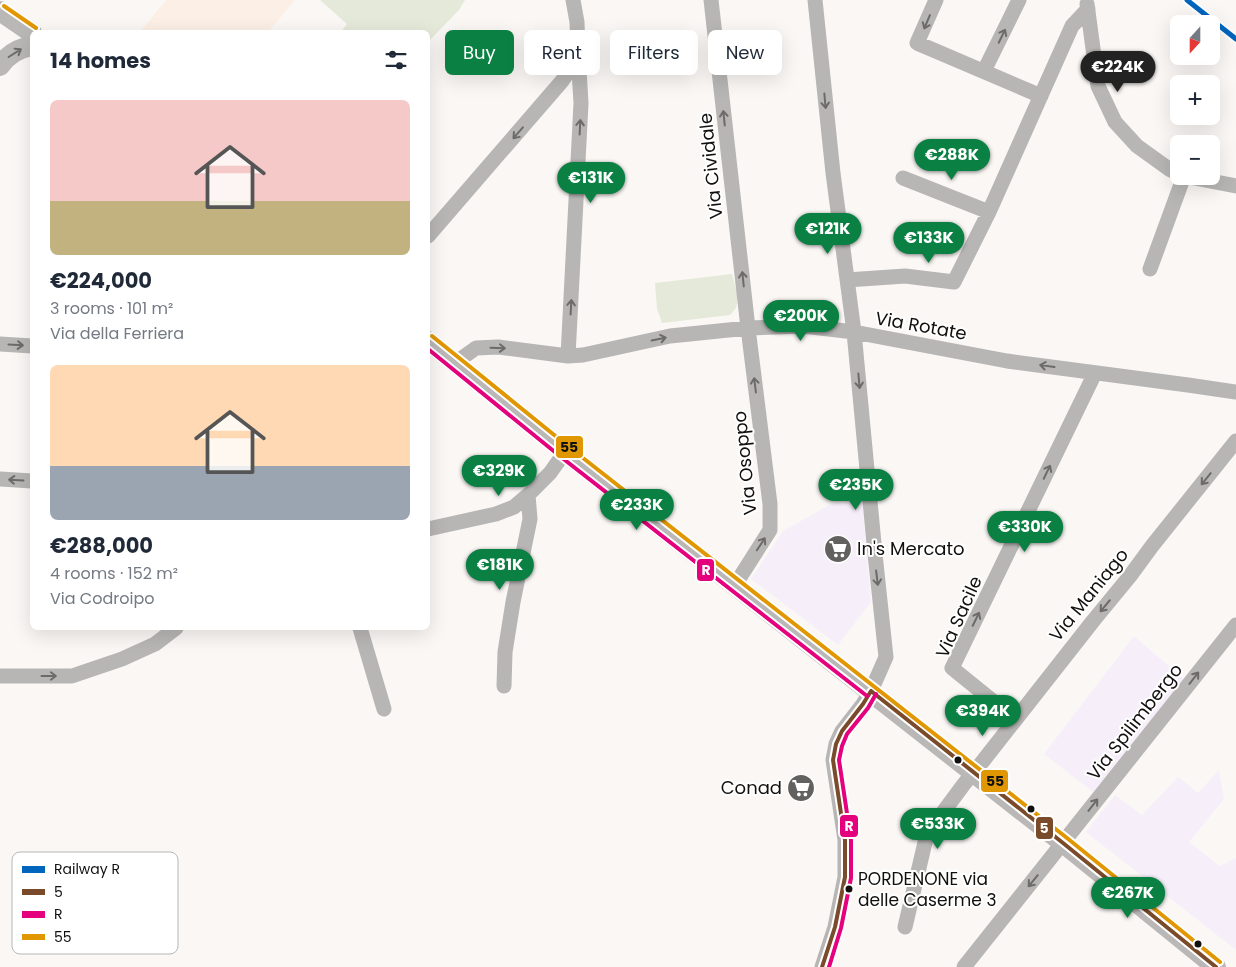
<!DOCTYPE html>
<html lang="en">
<head>
<meta charset="utf-8">
<style>
	body { margin:0; font-family:Poppins,sans-serif; background:#f6f6f7; color:#1f2937; height:100vh; display:flex; flex-direction:column; font-size:19px; white-space:nowrap }
	* { box-sizing:border-box; margin:0 }
	p { font-size:16px; color:#747a83 }
	.icon { flex:none; width:28px; height:28px; fill:none; stroke:currentColor; stroke-width:2; stroke-linecap:round; stroke-linejoin:round }
	.map { position:relative; flex:1; overflow:hidden }
	.side { position:absolute; left:30px; top:30px; width:400px; height:600px; display:flex; flex-direction:column; background:#fff; border-radius:8px; box-shadow:0 5px 20px #0002 }
	.side>* { flex:none }
	.banner { position:absolute; left:445px; top:30px; width:475px; height:45px; display:flex; gap:10px }
	.needle { width:32px; rotate:201deg }
	.buttons { position:absolute; left:1170px; top:15px; display:grid; gap:10px }
	.buttons a { display:grid; place-items:center; width:50px; height:50px; border-radius:8px; background:#fff; box-shadow:0 5px 20px #0002; font-size:25px }
	.price { position:absolute; translate:-50% -42px; padding:0 11px; border-radius:18px; background:#0b8043; color:#fff; font-size:16px; line-height:32px; filter:drop-shadow(0 1px 2px #0008) }
	.price::after { content:''; position:absolute; left:50%; top:30px; width:15px; height:11px; margin-left:-8px; background:inherit; clip-path:polygon(0 0,100% 0,50% 100%) }
	.price.active { background:#222; color:#fff }
	ul { padding:0; list-style:none }
	li { display:grid; align-content:center; gap:10px; height:265px; padding:0 20px }
	li span { display:grid; place-items:center; height:155px; border-radius:8px; color:#555 }
	li>.icon { margin-inline-start:auto }
	span .icon { width:90px; height:90px; fill:#fffc; stroke-width:1 }
	li b { font-size:21px }
	h2 { display:flex; justify-content:space-between; align-items:center; height:60px; padding:0 20px; font-size:21px }
	.pill { padding:0 18px; border-radius:8px; background:#fff; box-shadow:0 5px 20px #0002; font-size:18px; line-height:45px }
	.pill.active { background:#0b8043; color:#fff }
	.map>svg:first-child { display:block }
	.commercial { fill:#f6effa }
	.education { fill:#fcf0e6 }
	.garden { fill:#e5e9d9 }
	.lines { fill:none; stroke-linecap:round; stroke-linejoin:round }
	.minor { stroke:#b7b6b5; stroke-width:15 }
	.major { stroke:#bab7b7; stroke-width:20 }
	.bus-1-casing { stroke:#fff; stroke-width:8 }
	.bus-2-casing { stroke:#fff; stroke-width:8 }
	.bus-3-casing { stroke:#fff; stroke-width:8 }
	.bus-1 { stroke:#7a4b2a; stroke-width:4 }
	.bus-2 { stroke:#e5007d; stroke-width:4 }
	.bus-3 { stroke:#e09702; stroke-width:4 }
	.rail-1-casing { stroke:#fff; stroke-width:9 }
	.rail-1 { stroke:#0065bd; stroke-width:5 }
	.oneway { stroke:#6d6b6a }
	.oneway2 { stroke:#6e6c6b }
	.bus-dot { fill:#12100f; stroke:#fff; stroke-width:2 }
	.labels { text-anchor:middle; stroke-width:4; stroke-linejoin:round; paint-order:stroke }
	.bus-label { font-size:17px; fill:#12100f; stroke:#fff; text-anchor:start }
	.street-label { font-size:18px; fill:#12100f; stroke:#fff }
	.poi-label { font-size:18px; fill:#12100f; stroke:#fff; text-anchor:start }
	.key { fill:#fff; stroke:#b8b7b7; stroke-width:1 }
	.key-label { font-size:14px; fill:#12100f }
	.line-badge { stroke:#fff; stroke-width:2 }
	.badge-label { font-size:14px; text-anchor:middle; font-weight:bold; fill:#fff }
	.pale-badge-label { font-size:14px; text-anchor:middle; font-weight:bold; fill:#111 }
</style>
</head>
<body>
<div class="map">
<svg width="1236" height="967" viewBox="0 0 1236 967">
	<rect width="100%" height="100%" fill="#faf7f5"/>
	<path class="commercial" d="M862,499L871,602L838,645L751,579L783,531L831,504Z
		M1134,636L1184,679L1093,792L1044,754Z
		M1219,770L1224,799L1189,842L1220,866L1236,858V950L1086,832L1115,795L1142,815L1178,777L1198,793Z"/>
	<path class="education" d="M166,0H295L270,30L273,32H140Z"/>
	<path class="garden" d="M320,0H465L459,10L428,42V32H341L347,24Z
		M732,274L738,297L736,308L730,315L662,323L657,309L655,283Z"/>
	<g class="lines">
		<path class="minor" d="M711,0L748,328L770,504V530L735,585
			M815,0L833,173L854,332L875,554L886,657L871,691L863,704L842,731L836,744L833,760L845,840V877L835,927L822,967
			M936,0L917,43L1041,96
			M1087,4L1098,86L1115,122L1137,146L1169,169L1179,174
			M984,71L1019,0
			M1184,176L1236,186
			M903,178L989,212
			M428,236L562,81L574,64L578,53L577,22L573,0
			M1150,269L1184,176
			M847,280L905,276L954,282L989,212L1072,26L1088,9
			M0,344L32,346
			M568,356L581,103L578,53
			M455,363L476,348L498,347L568,356L583,355L670,336L748,328L803,326L854,332L1007,361L1188,385L1236,392
			M0,479L32,481
			M428,529L496,514L514,507L528,495L550,473L565,452
			M360,628L384,709
			M0,676H72L122,659L155,644L176,628
			M504,686L505,652L513,602L530,519L528,495
			M1015,719L952,668L1095,373
			M905,927L927,834L964,784L983,761L1093,621L1130,576L1152,546L1236,441
			M964,967L1236,625"/>
		<path class="major" d="M0,11L32,33
			M0,66C8,54 19,48 32,46
			M428,341L565,452L1063,843L1216,967"/>
		<g class="bus-1-casing">
			<path id="bus-1" d="M871,691L1063,843L1216,967
				M822,967L835,927L845,877V840L833,760L836,744L842,731L863,704L871,691"/>
		</g>
		<g class="bus-2-casing">
			<path id="bus-2" d="M428,349L561,457L867,696
				M829,967L841,928L851,878V840L839,760L842,746L847,734L868,708L876,694"/>
		</g>
		<g class="bus-3-casing">
			<path id="bus-3" d="M4,6L36,28
				M432,336L569,447L1067,838L1220,962"/>
		</g>
		<use href="#bus-1" class="bus-1"/>
		<use href="#bus-2" class="bus-2"/>
		<use href="#bus-3" class="bus-3"/>
		<g class="rail-1-casing">
			<path id="rail-1" d="M1187,0L1236,39"/>
		</g>
		<use href="#rail-1" class="rail-1"/>
	</g>
	<defs><path id="oneway-shaft" d="M-6 0H5M1.5-3L5.5 0L1.5 3" fill="none" stroke-width="1.6" stroke-linecap="round" stroke-linejoin="round" transform="scale(1.25)"/></defs>
	<g class="oneway">
		<use href="#oneway-shaft" transform="translate(927 22) rotate(113)"/>
		<use href="#oneway-shaft" transform="translate(1002 36) rotate(-64)"/>
		<use href="#oneway-shaft" transform="translate(825 101) rotate(85)"/>
		<use href="#oneway-shaft" transform="translate(724 118) rotate(-96)"/>
		<use href="#oneway-shaft" transform="translate(580 127) rotate(-87)"/>
		<use href="#oneway-shaft" transform="translate(518 133) rotate(131)"/>
		<use href="#oneway-shaft" transform="translate(743 279) rotate(-96)"/>
		<use href="#oneway-shaft" transform="translate(571 307) rotate(-87)"/>
		<use href="#oneway-shaft" transform="translate(659 339) rotate(-12)"/>
		<use href="#oneway-shaft" transform="translate(16 345) rotate(3)"/>
		<use href="#oneway-shaft" transform="translate(498 348) rotate(2)"/>
		<use href="#oneway-shaft" transform="translate(1047 366) rotate(-172)"/>
		<use href="#oneway-shaft" transform="translate(859 381) rotate(85)"/>
		<use href="#oneway-shaft" transform="translate(755 385) rotate(-97)"/>
		<use href="#oneway-shaft" transform="translate(1047 472) rotate(-64)"/>
		<use href="#oneway-shaft" transform="translate(1206 479) rotate(129)"/>
		<use href="#oneway-shaft" transform="translate(16 480) rotate(-177)"/>
		<use href="#oneway-shaft" transform="translate(761 544) rotate(-57)"/>
		<use href="#oneway-shaft" transform="translate(877 578) rotate(83)"/>
		<use href="#oneway-shaft" transform="translate(1105 606) rotate(130)"/>
		<use href="#oneway-shaft" transform="translate(976 619) rotate(-64)"/>
		<use href="#oneway-shaft" transform="translate(49 676)"/>
		<use href="#oneway-shaft" transform="translate(1194 678) rotate(-52)"/>
		<use href="#oneway-shaft" transform="translate(1093 805) rotate(-52)"/>
		<use href="#oneway-shaft" transform="translate(1033 881) rotate(129)"/>
	</g>
	<use class="oneway2" href="#oneway-shaft" transform="translate(15 53) rotate(-32)"/>
	<defs>
		<g id="supermarket-disc" transform="scale(1.4375)"><circle r="9.5" fill="#636160" stroke="#fff"/><path d="M-6-5.5h2.5l.6 2H6L4.5 2H-2.5L-4.4-4H-6ZM-1.5 3.2a1.3 1.3 0 1 0 .1 0ZM3 3.2a1.3 1.3 0 1 0 .1 0Z" fill="#fff"/></g>
	</defs>
	<g fill-rule="evenodd">
		<use href="#supermarket-disc" x="838" y="549"/>
		<use href="#supermarket-disc" x="801" y="788"/>
	</g>
	<g class="bus-dot">
		<circle cx="958" cy="760" r="4.5"/>
		<circle cx="1031" cy="809" r="4.5"/>
		<circle cx="849" cy="889" r="4.5"/>
		<circle cx="1198" cy="944" r="4.5"/>
	</g>
	<g class="labels">
		<g class="bus-label">
			<text x="858" y="885">PORDENONE via<tspan x="858" dy="21">delle Caserme 3</tspan></text>
		</g>
		<g class="street-label">
			<text transform="translate(711 166) rotate(-96)" y="6">Via Cividale</text>
			<text transform="translate(921 326) rotate(10)" y="6">Via Rotate</text>
			<text transform="translate(745 463) rotate(-96)" y="6">Via Osoppo</text>
			<text transform="translate(1089 595) rotate(-51)" y="6">Via Maniago</text>
			<text transform="translate(959 617) rotate(-66)" y="6">Via Sacile</text>
			<text transform="translate(1135 722) rotate(-52)" y="6">Via Spilimbergo</text>
		</g>
		<g class="poi-label">
			<text x="857" y="555">In's Mercato</text>
			<text x="782" y="794" text-anchor="end">Conad</text>
		</g>
	</g>
	<rect x="12" y="852" width="166" height="102" rx="8" class="key"/>
	<rect x="22" y="866" width="23" height="7" fill="#0065bd"/>
	<rect x="22" y="889" width="23" height="6" fill="#7a4b2a"/>
	<rect x="22" y="911" width="23" height="7" fill="#e5007d"/>
	<rect x="22" y="934" width="23" height="6" fill="#e09702"/>
	<g class="key-label">
		<text x="54" y="874">Railway R</text>
		<text x="54" y="897">5</text>
		<text x="54" y="919">R</text>
		<text x="54" y="942">55</text>
	</g>
	<g class="line-badge">
		<rect x="555" y="435" width="29" height="24" rx="5" fill="#e09702"/>
		<rect x="696" y="558" width="19" height="24" rx="5" fill="#e5007d"/>
		<rect x="980" y="769" width="29" height="24" rx="5" fill="#e09702"/>
		<rect x="839" y="814" width="20" height="24" rx="5" fill="#e5007d"/>
		<rect x="1035" y="816" width="19" height="24" rx="5" fill="#7a4b2a"/>
	</g>
	<g class="badge-label">
		<text x="706" y="575">R</text>
		<text x="849" y="831">R</text>
		<text x="1044" y="833">5</text>
	</g>
	<g class="pale-badge-label">
		<text x="569" y="452">55</text>
		<text x="995" y="786">55</text>
	</g>
</svg>
<div class="buttons">
<a><svg class="needle" viewBox="-14 -14 28 28"><path d="M0-13l5 13h-10z" fill="#e53935"/><path d="M0 13l5-13h-10z" fill="#747a83"/></svg></a>
<a>+</a>
<a>−</a>
</div>
<b class="price active" style="left:1118px;top:93px">€224K</b>
<b class="price" style="left:952px;top:181px">€288K</b>
<b class="price" style="left:591px;top:204px">€131K</b>
<b class="price" style="left:828px;top:255px">€121K</b>
<b class="price" style="left:929px;top:264px">€133K</b>
<b class="price" style="left:801px;top:342px">€200K</b>
<b class="price" style="left:499px;top:497px">€329K</b>
<b class="price" style="left:856px;top:511px">€235K</b>
<b class="price" style="left:637px;top:531px">€233K</b>
<b class="price" style="left:1025px;top:553px">€330K</b>
<b class="price" style="left:500px;top:591px">€181K</b>
<b class="price" style="left:983px;top:737px">€394K</b>
<b class="price" style="left:938px;top:850px">€533K</b>
<b class="price" style="left:1128px;top:919px">€267K</b>
<div class="banner">
<a class="pill active">Buy</a>
<a class="pill">Rent</a>
<a class="pill">Filters</a>
<a class="pill">New</a>
</div>
<section class="side">
<h2>14 homes<svg class="icon" aria-label="filters" viewBox="0 0 24 24"><path d="M4 7h16M4 17h16"/><circle cx="9" cy="7" r="2"/><circle cx="15" cy="17" r="2"/></svg></h2>
<ul>
<li><span style="background:linear-gradient(#f6c9c9 65%,#c2b280 0)"><svg class="icon" aria-label="home" viewBox="0 0 24 24"><path d="M3 11l9-7 9 7M6 9v11h12V9"/></svg></span><div><b>€224,000</b><p>3 rooms · 101 m²</p><p>Via della Ferriera</p></div></li>
<li><span style="background:linear-gradient(#ffd9b3 65%,#9aa5b1 0)"><svg class="icon" aria-label="home" viewBox="0 0 24 24"><path d="M3 11l9-7 9 7M6 9v11h12V9"/></svg></span><div><b>€288,000</b><p>4 rooms · 152 m²</p><p>Via Codroipo</p></div></li>
</ul>
</section>
</div>
</body>
</html>
